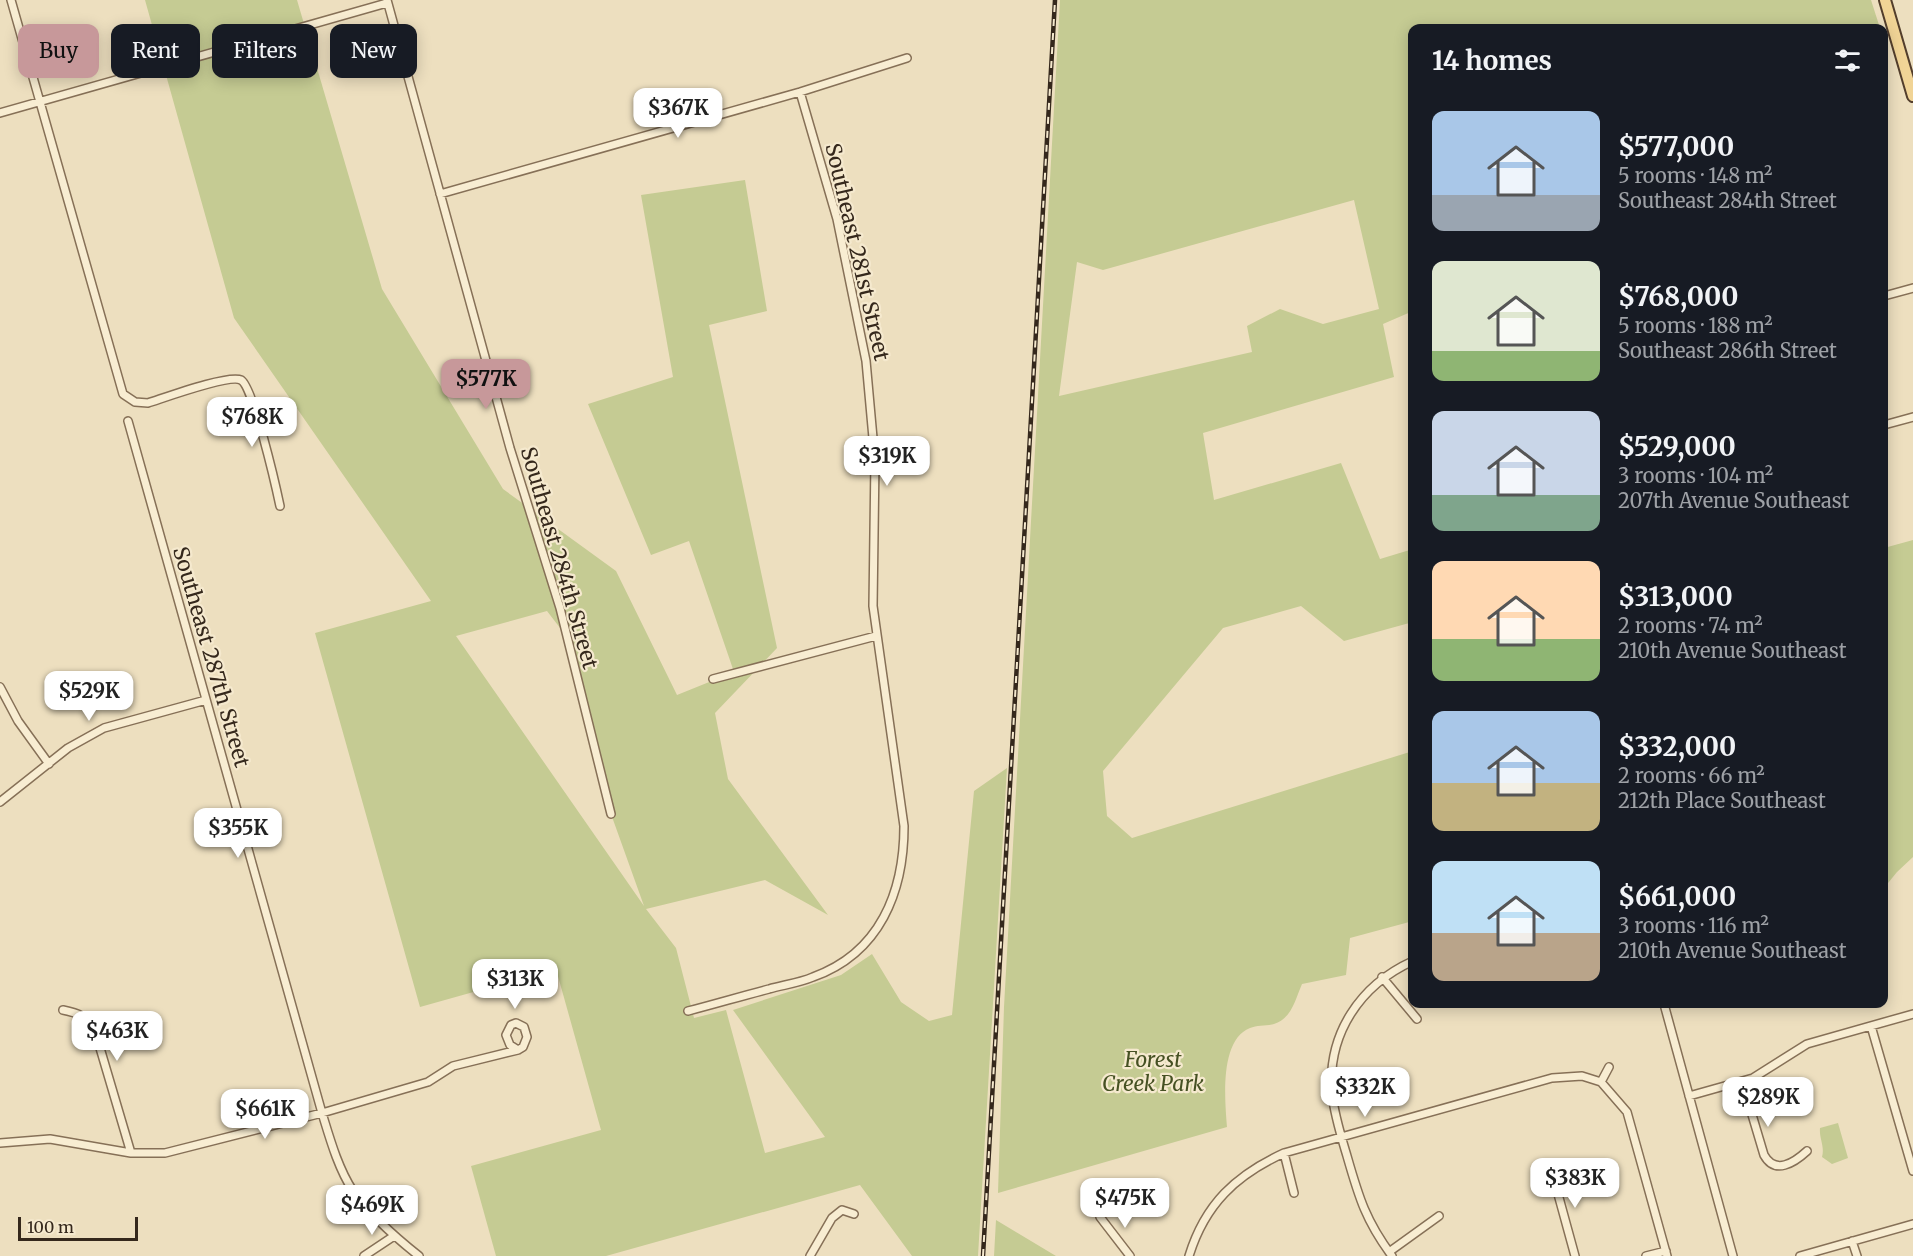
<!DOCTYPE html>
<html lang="en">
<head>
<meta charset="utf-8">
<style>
	body { margin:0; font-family:Merriweather,serif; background:#242831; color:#f1f3f6; height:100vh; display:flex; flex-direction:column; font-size:22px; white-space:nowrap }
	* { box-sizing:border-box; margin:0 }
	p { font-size:20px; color:#9ea1a6 }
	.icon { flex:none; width:33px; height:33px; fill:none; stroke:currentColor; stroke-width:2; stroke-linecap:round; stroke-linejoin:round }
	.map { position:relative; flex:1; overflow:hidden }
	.details { position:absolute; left:1408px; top:24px; width:480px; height:984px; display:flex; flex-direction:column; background:#171b24; border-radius:12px; box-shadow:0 3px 15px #0003 }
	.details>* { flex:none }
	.top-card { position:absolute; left:18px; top:24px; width:570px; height:54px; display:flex; gap:12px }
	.scale { position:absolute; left:18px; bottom:15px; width:120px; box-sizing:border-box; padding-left:6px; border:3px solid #35281c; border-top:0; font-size:16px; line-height:21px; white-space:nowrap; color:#35281c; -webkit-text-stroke:4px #f5e9ce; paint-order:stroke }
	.price { position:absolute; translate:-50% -51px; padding:0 14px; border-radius:12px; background:#fff; color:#222; font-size:20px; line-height:39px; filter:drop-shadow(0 2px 3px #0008) }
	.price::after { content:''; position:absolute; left:50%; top:36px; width:18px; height:14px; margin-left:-9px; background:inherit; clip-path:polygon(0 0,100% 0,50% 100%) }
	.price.current { background:#c7989a; color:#111 }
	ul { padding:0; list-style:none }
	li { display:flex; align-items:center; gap:18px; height:150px; padding:0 24px }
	li span { display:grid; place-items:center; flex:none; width:168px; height:120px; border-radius:12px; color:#555 }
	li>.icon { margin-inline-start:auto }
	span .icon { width:72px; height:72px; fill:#fffc; stroke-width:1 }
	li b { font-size:26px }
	h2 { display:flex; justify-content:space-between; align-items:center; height:72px; padding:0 24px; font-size:26px }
	.pill { padding:0 21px; border-radius:12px; background:#171b24; box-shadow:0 3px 15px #0003; font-size:21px; line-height:54px }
	.pill.current { background:#c7989a; color:#111 }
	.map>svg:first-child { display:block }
	.green { fill:#c5cb93; fill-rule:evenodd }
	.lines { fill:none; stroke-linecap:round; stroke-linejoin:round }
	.street-casing { stroke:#867057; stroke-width:10 }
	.primary-casing { stroke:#533e2c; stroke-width:14 }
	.street { stroke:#f8edd2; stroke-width:7 }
	.primary { stroke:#f1d496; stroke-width:10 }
	.rail-casing { stroke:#35281c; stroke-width:4.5 }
	.rail { stroke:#f5e9ce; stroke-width:2; stroke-dasharray:7; stroke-linecap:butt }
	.labels { text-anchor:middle; stroke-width:4.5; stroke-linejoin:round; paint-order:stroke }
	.street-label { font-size:21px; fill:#35281c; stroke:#f5e9ce }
	.park-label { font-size:21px; font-style:italic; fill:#465123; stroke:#f5e9ce }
</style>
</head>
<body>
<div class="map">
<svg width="1913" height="1256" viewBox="0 0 1913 1256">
	<rect width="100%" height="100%" fill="#eddfbf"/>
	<path class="green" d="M145,0H297L382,289L503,489L616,571L677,695L734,672L689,541L651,555L588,404L673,377L641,195L745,180L767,311L709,325L777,648L715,713L728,779L828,915L765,880L646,909L676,948L694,1018L726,1010L765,1153L825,1137L733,1010L841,975L872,954L901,1002L929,1021L952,1015L974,791L1007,768L978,1256H912L860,1185L606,1256H496L471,1166L601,1130L556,969L420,1007L315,633L431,601L234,318ZM547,611L567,637L611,814L644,906L456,636Z
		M1060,0H1871L1879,25L1865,28H1413V311L1383,324L1394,377L1203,433L1214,500L1341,463L1380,559L1413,549V622L1344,641L1301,606L1223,628L1103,771L1107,816L1132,838L1413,751V921L1350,938L1346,975L1302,984C1295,1000 1292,1018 1274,1024C1266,1026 1257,1025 1250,1028C1219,1040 1225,1101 1227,1127L998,1193L1004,1007ZM1354,200L1379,309L1323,324L1280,309L1247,326L1252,352L1059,396L1077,262L1103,270Z
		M1913,540V857L1897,872L1884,888V548Z
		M1838,1123L1848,1158L1832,1164L1822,1157C1825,1146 1819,1139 1820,1128Z
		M996,1220L1056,1256H994Z"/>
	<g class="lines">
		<g class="street-casing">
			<path id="street" d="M11,0L123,394L135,402L148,403C164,398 229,374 241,380C253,386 276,487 280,506
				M387,0L510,448L560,608L611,814
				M0,113L387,3
				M440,194L800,92L907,58
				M1884,296L1913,288
				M128,421L322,1113C330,1139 338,1168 353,1191C371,1216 395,1237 419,1256
				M1884,425L1913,417
				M713,679L876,636
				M0,687L18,721L49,764
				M0,802L68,748L104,728L206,700
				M1382,977L1417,1019
				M1664,1004L1733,1256
				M63,1010C78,1013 87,1016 95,1031L131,1153
				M688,1011C715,1004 742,996 769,989C783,985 799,983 813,977C880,953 904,892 904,826L873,606L875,460L866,361L837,219L800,92
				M1871,1026L1913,1171
				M1742,1081L1764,1155C1775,1175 1794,1163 1807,1151
				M1601,1082L1609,1067
				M1689,1096L1753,1078L1807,1044L1913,1014
				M0,1143L50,1139L131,1153H165L322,1113L428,1082L453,1066L518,1050L523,1047L527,1037L524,1027L516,1023L511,1025L506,1035L510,1045L518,1050
				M1284,1153L1294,1193
				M1545,1179L1558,1194L1575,1256
				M1100,1217L1130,1256
				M1852,1241L1857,1256
				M1389,1252L1439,1216
				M364,1256L394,1236
				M810,1256L832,1218L842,1210L854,1214
				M1189,1256C1205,1204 1236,1175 1284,1153L1552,1078L1582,1076L1601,1082L1627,1112L1667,1256
				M1392,1256C1366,1221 1359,1198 1347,1156C1341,1136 1334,1114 1332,1093C1327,1034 1360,985 1413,961
				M1646,1256L1666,1251
				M1800,1256L1913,1224"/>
		</g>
		<g class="primary-casing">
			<path id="primary" d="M1885,0L1913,96"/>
		</g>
		<use href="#street" class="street"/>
		<use href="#primary" class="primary"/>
		<g class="rail-casing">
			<path id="rail" d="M983,1256L1055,0"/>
		</g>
		<use href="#rail" class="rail"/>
	</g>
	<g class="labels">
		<g class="street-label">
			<text transform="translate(857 252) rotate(77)" y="7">Southeast 281st Street</text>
			<text transform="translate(559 558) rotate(74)" y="7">Southeast 284th Street</text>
			<text transform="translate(211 657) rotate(74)" y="7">Southeast 287th Street</text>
		</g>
		<g class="park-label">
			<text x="1153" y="1067">Forest<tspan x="1153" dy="24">Creek Park</tspan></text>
		</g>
	</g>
</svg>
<div class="scale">100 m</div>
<b class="price" style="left:678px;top:139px">$367K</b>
<b class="price current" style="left:486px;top:410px">$577K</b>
<b class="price" style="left:252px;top:448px">$768K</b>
<b class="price" style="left:887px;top:487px">$319K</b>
<b class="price" style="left:89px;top:722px">$529K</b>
<b class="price" style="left:238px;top:859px">$355K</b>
<b class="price" style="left:515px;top:1010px">$313K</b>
<b class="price" style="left:117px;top:1062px">$463K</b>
<b class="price" style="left:1365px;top:1118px">$332K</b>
<b class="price" style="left:1768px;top:1128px">$289K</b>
<b class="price" style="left:265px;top:1140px">$661K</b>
<b class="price" style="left:1575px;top:1209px">$383K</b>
<b class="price" style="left:1125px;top:1229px">$475K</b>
<b class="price" style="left:372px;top:1236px">$469K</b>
<div class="top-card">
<a class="pill current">Buy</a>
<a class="pill">Rent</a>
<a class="pill">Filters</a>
<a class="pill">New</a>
</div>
<section class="details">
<h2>14 homes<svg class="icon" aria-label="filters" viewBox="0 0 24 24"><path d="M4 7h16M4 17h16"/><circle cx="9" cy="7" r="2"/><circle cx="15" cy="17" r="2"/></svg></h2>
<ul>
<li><span style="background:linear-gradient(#a9c7e8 70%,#9aa5b1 0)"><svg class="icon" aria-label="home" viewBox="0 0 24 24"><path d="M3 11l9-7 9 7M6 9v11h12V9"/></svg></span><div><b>$577,000</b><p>5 rooms · 148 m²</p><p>Southeast 284th Street</p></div></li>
<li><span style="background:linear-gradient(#dfe7d0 75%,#8fb573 0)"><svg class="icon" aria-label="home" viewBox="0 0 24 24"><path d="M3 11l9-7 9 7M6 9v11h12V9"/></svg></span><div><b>$768,000</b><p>5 rooms · 188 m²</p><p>Southeast 286th Street</p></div></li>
<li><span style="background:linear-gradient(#c9d6e8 70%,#7fa58c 0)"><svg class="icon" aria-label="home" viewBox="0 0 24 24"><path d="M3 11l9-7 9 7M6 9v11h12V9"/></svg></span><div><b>$529,000</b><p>3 rooms · 104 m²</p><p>207th Avenue Southeast</p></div></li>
<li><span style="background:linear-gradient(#ffd9b3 65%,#8fb573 0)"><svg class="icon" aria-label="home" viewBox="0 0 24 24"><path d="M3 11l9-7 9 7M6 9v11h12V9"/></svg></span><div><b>$313,000</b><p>2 rooms · 74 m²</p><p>210th Avenue Southeast</p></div></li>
<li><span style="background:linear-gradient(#a9c7e8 60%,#c2b280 0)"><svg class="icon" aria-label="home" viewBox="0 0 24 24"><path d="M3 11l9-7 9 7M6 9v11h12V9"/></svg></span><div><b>$332,000</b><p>2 rooms · 66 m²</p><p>212th Place Southeast</p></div></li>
<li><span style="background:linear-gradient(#bfe0f5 60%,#b9a48a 0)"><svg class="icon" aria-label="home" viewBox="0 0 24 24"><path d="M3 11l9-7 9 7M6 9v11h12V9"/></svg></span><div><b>$661,000</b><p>3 rooms · 116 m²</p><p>210th Avenue Southeast</p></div></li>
</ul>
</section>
</div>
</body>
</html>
